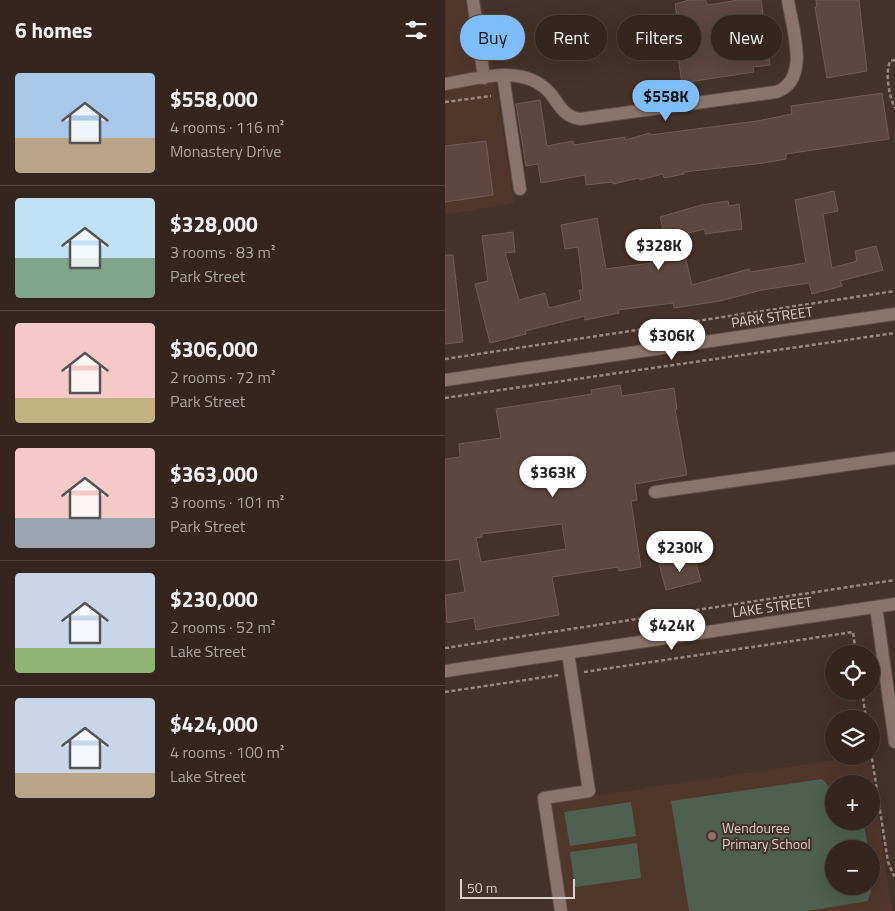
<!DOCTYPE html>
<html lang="en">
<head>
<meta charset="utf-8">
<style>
	body { margin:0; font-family:"Titillium Web",sans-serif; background:#3f322b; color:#f1f3f6; height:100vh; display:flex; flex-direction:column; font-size:19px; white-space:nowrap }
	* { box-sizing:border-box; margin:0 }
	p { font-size:16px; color:#a9a5a4 }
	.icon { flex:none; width:28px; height:28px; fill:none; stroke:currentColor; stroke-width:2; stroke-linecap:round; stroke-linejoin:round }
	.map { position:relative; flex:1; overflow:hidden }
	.side { display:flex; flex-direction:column; background:#34261e; width:445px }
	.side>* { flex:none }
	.hud { position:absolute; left:15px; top:15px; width:360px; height:45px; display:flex; gap:10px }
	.buttons { position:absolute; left:380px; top:645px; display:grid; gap:10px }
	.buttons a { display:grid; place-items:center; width:55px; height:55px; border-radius:50%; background:#34261e; box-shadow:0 5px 20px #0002,0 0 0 1px #4e433c; font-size:25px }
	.scale { position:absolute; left:15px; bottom:12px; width:115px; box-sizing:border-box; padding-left:5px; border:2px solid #ded1cb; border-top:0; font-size:14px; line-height:18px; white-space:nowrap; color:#ded1cb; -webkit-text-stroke:4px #453228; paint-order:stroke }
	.price { position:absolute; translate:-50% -42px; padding:0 11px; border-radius:18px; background:#fff; color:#222; font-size:16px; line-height:32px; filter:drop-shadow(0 1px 2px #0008) }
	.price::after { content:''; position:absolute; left:50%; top:30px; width:15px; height:11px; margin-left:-8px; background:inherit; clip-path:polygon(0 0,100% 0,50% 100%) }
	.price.current { background:#7fbdfa; color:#111 }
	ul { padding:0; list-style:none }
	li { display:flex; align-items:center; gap:15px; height:125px; padding:0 15px }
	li+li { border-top:1px solid #4e433c }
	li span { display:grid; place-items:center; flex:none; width:140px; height:100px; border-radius:5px; color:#555 }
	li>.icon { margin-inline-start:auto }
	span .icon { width:60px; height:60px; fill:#fffc; stroke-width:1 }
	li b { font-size:21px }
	h2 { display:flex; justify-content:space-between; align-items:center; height:60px; padding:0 15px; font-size:21px }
	.chip { padding:0 18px; border-radius:22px; background:#34261e; box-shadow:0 5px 20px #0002,0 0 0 1px #4e433c; font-size:18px; line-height:45px }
	.chip.current { background:#7fbdfa; color:#111 }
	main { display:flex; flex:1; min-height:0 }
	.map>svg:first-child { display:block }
	.built { fill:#51372a; fill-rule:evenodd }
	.green { fill:#4e6050 }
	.building { fill:#5d473f; stroke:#725b53; fill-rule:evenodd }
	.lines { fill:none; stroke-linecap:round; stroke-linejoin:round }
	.minor-casing { stroke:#615048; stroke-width:14 }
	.path { stroke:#988880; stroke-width:2.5; stroke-dasharray:4 2.5; stroke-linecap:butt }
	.minor { stroke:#8b7469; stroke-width:12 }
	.education-dot { fill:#8d6e63; stroke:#453228; stroke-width:2 }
	.labels { text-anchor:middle; stroke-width:4; stroke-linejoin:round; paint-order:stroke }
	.street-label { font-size:14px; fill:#ded1cb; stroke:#453228 }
	.poi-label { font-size:14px; fill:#ded1cb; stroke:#453228; text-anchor:start }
</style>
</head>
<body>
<main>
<section class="side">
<h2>6 homes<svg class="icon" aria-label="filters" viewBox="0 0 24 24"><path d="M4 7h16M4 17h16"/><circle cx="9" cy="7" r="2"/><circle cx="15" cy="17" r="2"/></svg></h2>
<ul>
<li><span style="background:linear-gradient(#a9c7e8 65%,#b9a48a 0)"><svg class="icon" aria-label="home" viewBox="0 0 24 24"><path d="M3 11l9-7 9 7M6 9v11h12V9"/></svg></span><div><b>$558,000</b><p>4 rooms · 116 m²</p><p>Monastery Drive</p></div></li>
<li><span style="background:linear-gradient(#bfe0f5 60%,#7fa58c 0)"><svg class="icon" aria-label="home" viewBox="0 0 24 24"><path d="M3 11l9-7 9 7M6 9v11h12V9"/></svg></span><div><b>$328,000</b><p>3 rooms · 83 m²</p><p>Park Street</p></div></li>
<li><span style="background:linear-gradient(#f6c9c9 75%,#c2b280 0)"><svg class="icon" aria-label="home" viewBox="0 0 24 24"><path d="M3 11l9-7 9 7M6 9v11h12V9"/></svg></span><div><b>$306,000</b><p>2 rooms · 72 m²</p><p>Park Street</p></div></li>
<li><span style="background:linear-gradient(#f6c9c9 70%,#9aa5b1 0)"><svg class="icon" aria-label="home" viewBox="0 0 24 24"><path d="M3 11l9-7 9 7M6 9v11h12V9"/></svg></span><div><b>$363,000</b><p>3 rooms · 101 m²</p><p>Park Street</p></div></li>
<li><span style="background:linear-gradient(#c9d6e8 75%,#8fb573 0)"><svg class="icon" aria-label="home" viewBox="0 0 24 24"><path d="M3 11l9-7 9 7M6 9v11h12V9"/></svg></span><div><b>$230,000</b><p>2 rooms · 52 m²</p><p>Lake Street</p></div></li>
<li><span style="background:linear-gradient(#c9d6e8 75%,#b9a48a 0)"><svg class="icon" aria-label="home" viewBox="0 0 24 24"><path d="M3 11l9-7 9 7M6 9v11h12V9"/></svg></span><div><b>$424,000</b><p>4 rooms · 100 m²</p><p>Lake Street</p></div></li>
</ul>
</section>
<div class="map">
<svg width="450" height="911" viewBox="0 0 450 911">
	<rect width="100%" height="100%" fill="#453228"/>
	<path class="built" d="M0,0H37L69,203L0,215Z
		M417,756H425L447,911H109L95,804ZM389,784H426V821H389ZM389,849H426V886H389Z"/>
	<path class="green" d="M377,779L389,792V821H415L419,825L423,849H389V886H426V872L428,883L423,901L362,911H244L226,801Z
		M186,802L191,836L125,846L119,812Z
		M192,843L196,878L130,887L125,852Z"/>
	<path class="building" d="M244,0H260L263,5L293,0H316L325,65L308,67L309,72L237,83L231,45L236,44L230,4Z
		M371,0H414L422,71L382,78L370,7H372Z
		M437,93L444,139L341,154V159L319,163L239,172V174L219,178L218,174L195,180L194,178L168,184V182L141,185L140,175L96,183L93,164L81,166L71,104L95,100L102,146L128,141L129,145L180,137V140L205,133V135L312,121L347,114L346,106Z
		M41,141L48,195L0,202V146Z
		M389,191L393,211L378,214L387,268L412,261L410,251L431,246L438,270L395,281L397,286L367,294L364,283L317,290L275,301L229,308L228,303L173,310L174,313L140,320V316L80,331L81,334L45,343L30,284L43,281L37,236L68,232L70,252L60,253L74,300L100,293L104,308L136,300L134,290H138L133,247L120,249L116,225L152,218L161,269L221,261L219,254L224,253L215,217L256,205L283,201L284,206L294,204L297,229L260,234V229L235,235L247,285L304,269L305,272L361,263L350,200Z
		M0,255H8L18,342L0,344Z
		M175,385L177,396L229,388L232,409H230L242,475L190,484L192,500L186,501L196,567L174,571L173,567L107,577L114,615L31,630L29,618L2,623L0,595L20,592L14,559L0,561V459L15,457L14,444L56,438L51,409L147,394L146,390ZM117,524L121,549L36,562L31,538L37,537V534Z
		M249,555L256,581L221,590L214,564Z"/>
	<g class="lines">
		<g class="minor-casing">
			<path id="minor" d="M28,0L39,78
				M58,75L75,189
				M0,84C33,79 78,63 104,92C114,103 118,117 135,119L331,92C366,80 347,28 343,0
				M0,380L450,314
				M210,492L450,458
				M431,607L450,742
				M0,671L450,604
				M116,911L99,798L144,791L123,653"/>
		</g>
		<path class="path" d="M450,60L445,61C440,74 444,96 450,108
			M0,102L46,96
			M0,359L450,291
			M0,398L450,333
			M0,648L450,580
			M139,672L408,632L411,654
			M417,691L421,719
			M0,692L114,675
			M426,752L443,862L450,878"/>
		<use href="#minor" class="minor"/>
	</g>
	<circle class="education-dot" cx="267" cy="836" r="5"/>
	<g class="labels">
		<g class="street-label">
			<text transform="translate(327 317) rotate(-8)" y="5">PARK STREET</text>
			<text transform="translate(327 607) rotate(-8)" y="5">LAKE STREET</text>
		</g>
		<g class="poi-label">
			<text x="277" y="833">Wendouree<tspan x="277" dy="16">Primary School</tspan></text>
		</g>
	</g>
</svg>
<div class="buttons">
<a><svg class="icon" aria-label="locate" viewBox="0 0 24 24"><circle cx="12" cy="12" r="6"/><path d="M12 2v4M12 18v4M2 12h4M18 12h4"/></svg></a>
<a><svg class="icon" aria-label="layers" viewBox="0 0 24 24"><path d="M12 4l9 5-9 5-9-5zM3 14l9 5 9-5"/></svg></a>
<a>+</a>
<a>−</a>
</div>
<div class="scale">50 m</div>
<b class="price current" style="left:221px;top:122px">$558K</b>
<b class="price" style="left:214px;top:271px">$328K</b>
<b class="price" style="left:227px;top:361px">$306K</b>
<b class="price" style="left:108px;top:498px">$363K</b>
<b class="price" style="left:235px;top:573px">$230K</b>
<b class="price" style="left:227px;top:651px">$424K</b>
<div class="hud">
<a class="chip current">Buy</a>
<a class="chip">Rent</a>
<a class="chip">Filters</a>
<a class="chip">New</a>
</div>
</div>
</main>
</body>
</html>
